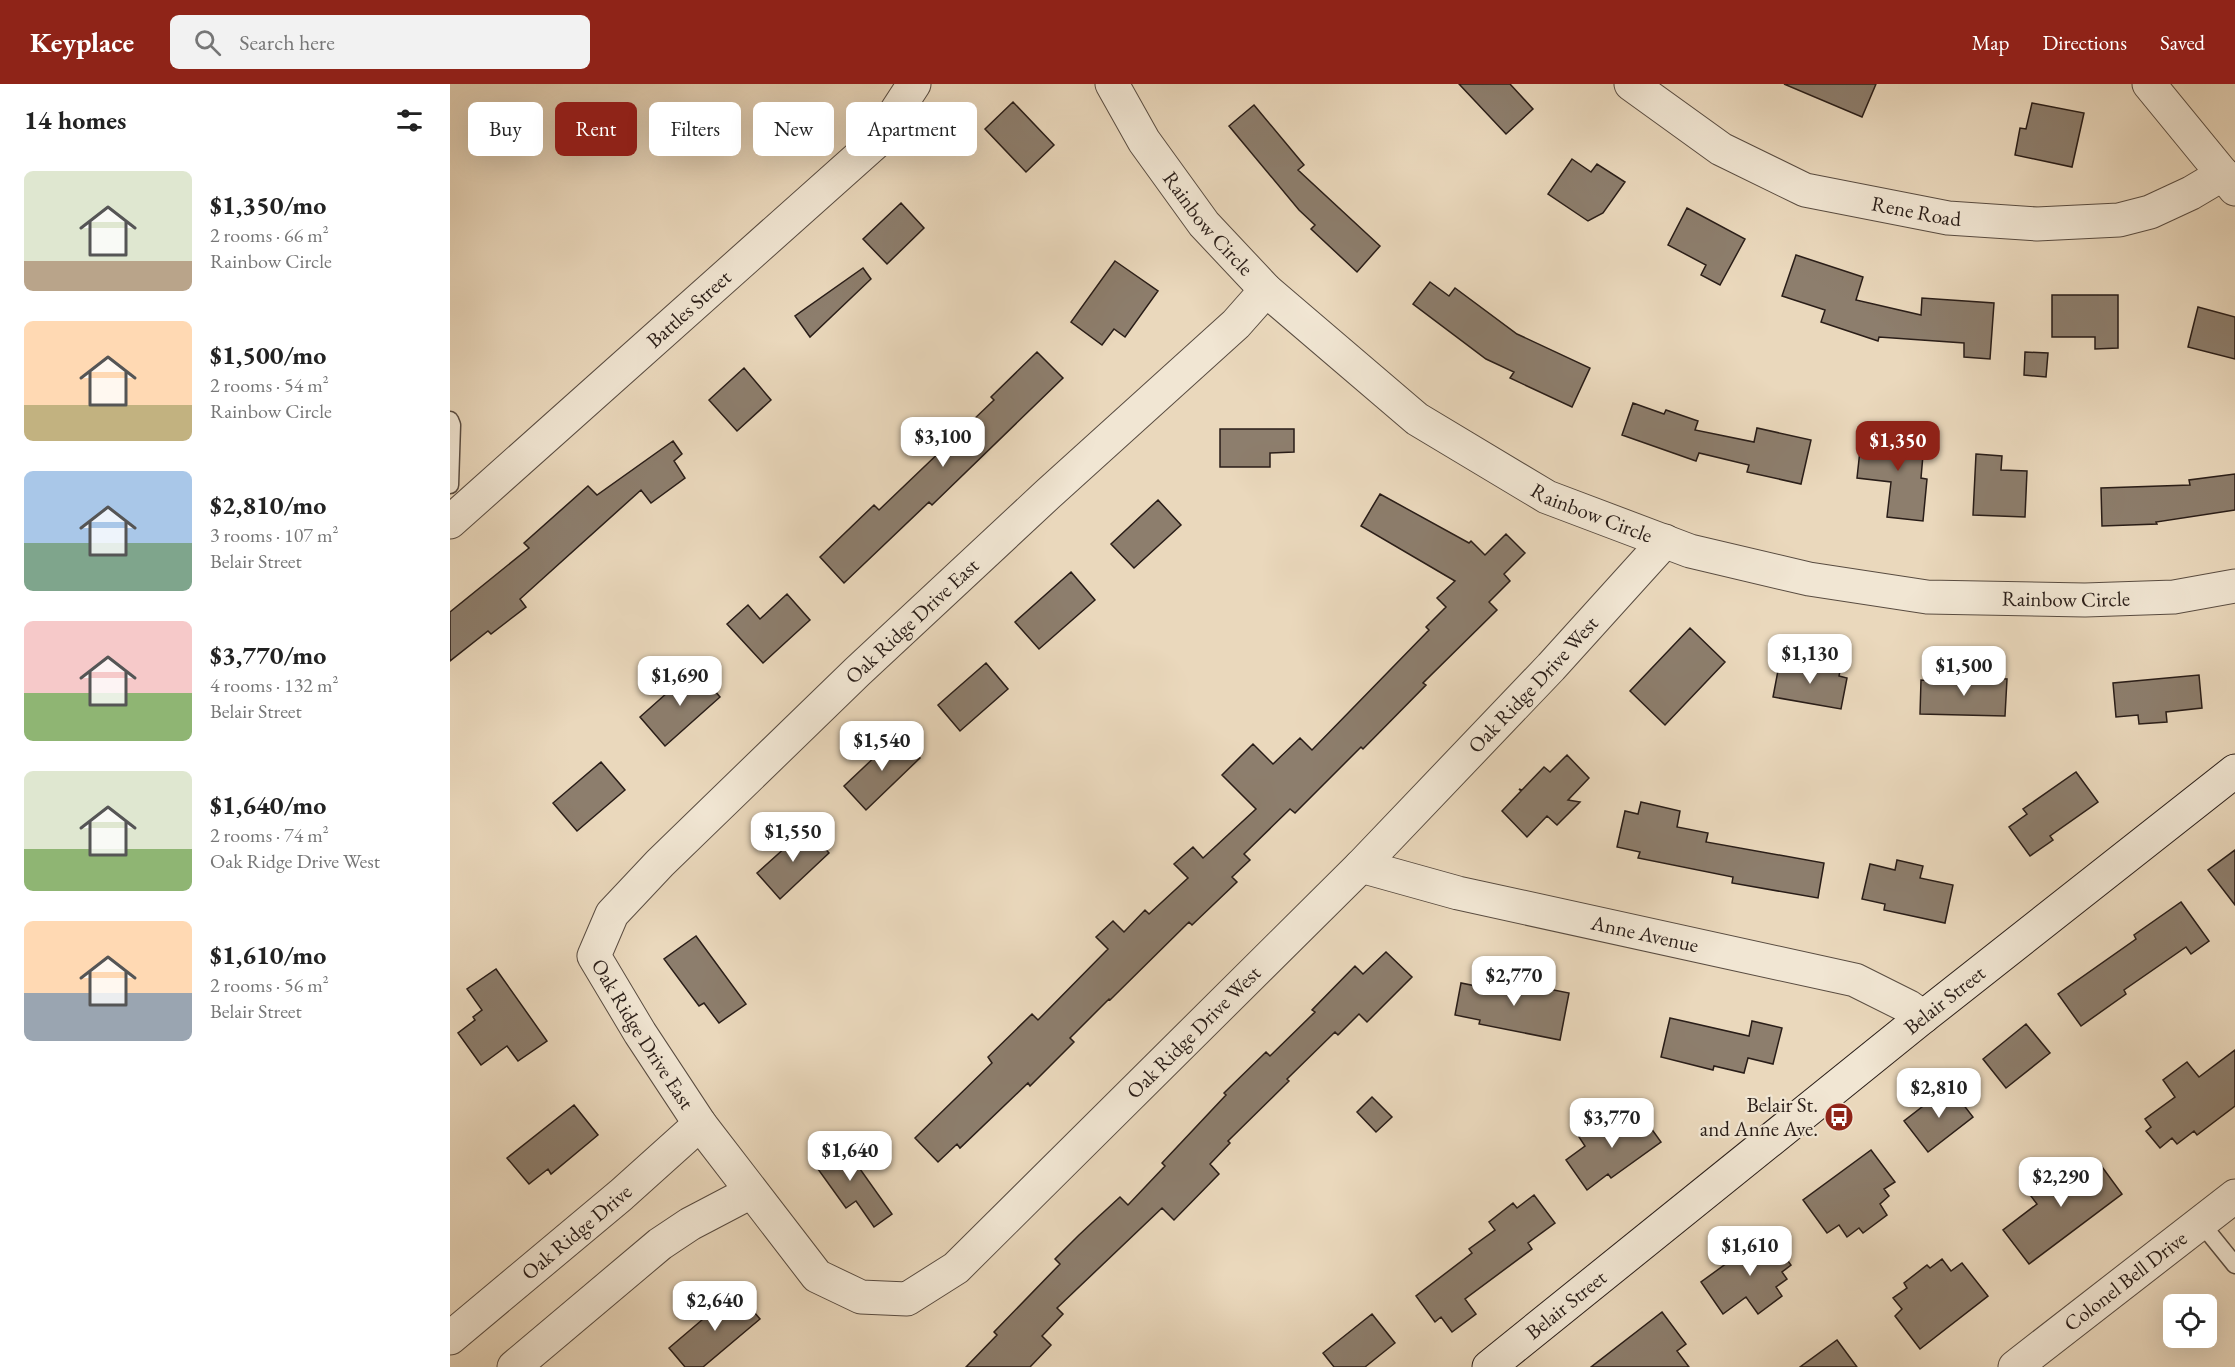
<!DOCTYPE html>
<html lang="en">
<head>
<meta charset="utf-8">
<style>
	body { margin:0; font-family:"EB Garamond",serif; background:#f2f2f2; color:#222; height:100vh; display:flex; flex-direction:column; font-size:22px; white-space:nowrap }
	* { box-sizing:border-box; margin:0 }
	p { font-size:20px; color:#767676 }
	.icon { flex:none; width:33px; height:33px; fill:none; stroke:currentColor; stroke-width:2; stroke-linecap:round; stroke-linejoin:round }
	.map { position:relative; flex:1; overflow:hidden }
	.sheet { display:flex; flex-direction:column; background:#fff; width:450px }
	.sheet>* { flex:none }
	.guide { position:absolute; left:18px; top:18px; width:570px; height:54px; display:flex; gap:12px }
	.buttons { position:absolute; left:1713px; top:1210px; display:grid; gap:12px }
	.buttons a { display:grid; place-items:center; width:54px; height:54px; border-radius:9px; background:#fff; box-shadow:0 6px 24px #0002; font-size:30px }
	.price { position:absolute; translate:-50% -51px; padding:0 14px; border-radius:12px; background:#fff; color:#222; font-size:20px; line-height:39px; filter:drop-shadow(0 2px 3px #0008) }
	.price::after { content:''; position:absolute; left:50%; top:36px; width:18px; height:14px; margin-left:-9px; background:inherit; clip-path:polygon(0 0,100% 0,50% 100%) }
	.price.current { background:#8f2418; color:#fff }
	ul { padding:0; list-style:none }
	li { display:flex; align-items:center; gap:18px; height:150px; padding:0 24px }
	li span { display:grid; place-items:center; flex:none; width:168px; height:120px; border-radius:9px; color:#555 }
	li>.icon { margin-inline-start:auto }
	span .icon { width:72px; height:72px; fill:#fffc; stroke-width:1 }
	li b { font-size:26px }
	h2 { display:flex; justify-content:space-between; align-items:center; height:72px; padding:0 24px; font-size:26px }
	.chip { padding:0 21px; border-radius:9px; background:#fff; box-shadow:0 6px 24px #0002; font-size:21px; line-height:54px }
	.chip.current { background:#8f2418; color:#fff }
	header { display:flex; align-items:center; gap:36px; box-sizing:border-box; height:84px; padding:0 30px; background:#8f2418; color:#fff }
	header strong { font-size:28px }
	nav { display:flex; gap:33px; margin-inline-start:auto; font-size:21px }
	.search { width:420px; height:54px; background:#f2f2f2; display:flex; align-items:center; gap:15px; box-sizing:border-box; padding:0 21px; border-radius:9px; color:#767676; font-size:22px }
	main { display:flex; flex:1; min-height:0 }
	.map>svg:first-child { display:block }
	.building { fill:#8d7e6d; stroke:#291d18; stroke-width:1.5 }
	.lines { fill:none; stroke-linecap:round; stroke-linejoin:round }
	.service-casing { stroke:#594c41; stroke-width:19 }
	.minor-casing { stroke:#594c41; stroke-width:35 }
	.tertiary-casing { stroke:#594c41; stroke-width:35 }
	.secondary-casing { stroke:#291d18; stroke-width:35 }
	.service { stroke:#f1e6d3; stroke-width:16 }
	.minor { stroke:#f1e6d3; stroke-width:33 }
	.tertiary { stroke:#f1e6d3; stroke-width:33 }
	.secondary { stroke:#f1e6d3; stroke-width:33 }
	.labels { text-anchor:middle; stroke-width:4.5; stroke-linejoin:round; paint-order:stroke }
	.street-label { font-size:21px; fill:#291d18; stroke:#f1e6d3 }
	.poi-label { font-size:21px; fill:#291d18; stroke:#f1e6d3; text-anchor:end }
</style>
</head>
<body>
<header>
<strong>Keyplace</strong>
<div class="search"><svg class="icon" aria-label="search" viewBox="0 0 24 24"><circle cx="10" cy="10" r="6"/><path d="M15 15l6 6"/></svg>Search here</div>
<nav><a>Map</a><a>Directions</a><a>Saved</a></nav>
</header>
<main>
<section class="sheet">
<h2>14 homes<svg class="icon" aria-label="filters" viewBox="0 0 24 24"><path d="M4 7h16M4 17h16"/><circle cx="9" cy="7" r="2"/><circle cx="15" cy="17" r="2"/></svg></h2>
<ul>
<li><span style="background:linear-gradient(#dfe7d0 75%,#b9a48a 0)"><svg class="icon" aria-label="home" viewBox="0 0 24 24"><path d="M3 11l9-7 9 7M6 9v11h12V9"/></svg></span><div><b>$1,350/mo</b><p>2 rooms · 66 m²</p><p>Rainbow Circle</p></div></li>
<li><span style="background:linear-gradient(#ffd9b3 70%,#c2b280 0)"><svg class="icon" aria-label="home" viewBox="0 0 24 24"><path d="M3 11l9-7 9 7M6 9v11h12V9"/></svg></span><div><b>$1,500/mo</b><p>2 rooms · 54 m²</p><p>Rainbow Circle</p></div></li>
<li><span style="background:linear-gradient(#a9c7e8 60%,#7fa58c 0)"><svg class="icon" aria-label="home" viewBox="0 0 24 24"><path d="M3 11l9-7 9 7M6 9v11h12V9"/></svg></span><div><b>$2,810/mo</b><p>3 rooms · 107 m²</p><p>Belair Street</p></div></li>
<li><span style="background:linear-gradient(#f6c9c9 60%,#8fb573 0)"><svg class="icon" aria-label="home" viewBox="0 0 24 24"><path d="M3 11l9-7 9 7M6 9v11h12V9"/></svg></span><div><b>$3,770/mo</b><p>4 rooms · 132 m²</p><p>Belair Street</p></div></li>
<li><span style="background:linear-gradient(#dfe7d0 65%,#8fb573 0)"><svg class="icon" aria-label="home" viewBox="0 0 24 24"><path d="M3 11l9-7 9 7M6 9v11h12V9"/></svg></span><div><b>$1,640/mo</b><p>2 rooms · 74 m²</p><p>Oak Ridge Drive West</p></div></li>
<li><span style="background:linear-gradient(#ffd9b3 60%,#9aa5b1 0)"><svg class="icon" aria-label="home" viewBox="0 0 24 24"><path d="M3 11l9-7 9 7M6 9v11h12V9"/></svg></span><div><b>$1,610/mo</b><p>2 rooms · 56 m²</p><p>Belair Street</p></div></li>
</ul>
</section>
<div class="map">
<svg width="1785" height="1283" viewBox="0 0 1785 1283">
	<rect width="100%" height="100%" fill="#ead8bc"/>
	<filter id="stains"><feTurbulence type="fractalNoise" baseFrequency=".00333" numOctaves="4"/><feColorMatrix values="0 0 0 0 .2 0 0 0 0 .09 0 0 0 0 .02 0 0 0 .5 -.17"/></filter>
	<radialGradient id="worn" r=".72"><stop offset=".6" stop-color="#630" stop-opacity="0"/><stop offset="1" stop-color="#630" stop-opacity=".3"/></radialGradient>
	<path class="building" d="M1009,0H1060L1083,25L1056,50Z
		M1334,0H1426L1412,33Z
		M563,18L604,61L576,88L535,45Z
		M1582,19L1634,29L1622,83L1565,71L1570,44L1576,45Z
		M804,21L854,81L848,86L930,162L907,188L861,145L865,141L849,126L779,42Z
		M1122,75L1141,88L1147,80L1175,98L1153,129L1138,137L1098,110Z
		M451,119L474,144L437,180L413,155Z
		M1237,124L1295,155L1270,201L1251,191L1256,181L1218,161Z
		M1346,171L1413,193L1406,216L1471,231L1472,214L1544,219L1540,275L1514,273V259L1429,253L1428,257L1371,238L1375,226L1332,212Z
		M665,177L708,207L675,253L664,245L652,261L621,238Z
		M413,184L421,195L360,253L345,232Z
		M980,198L999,212L1005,204L1067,250L1140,284L1122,323L1060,294L1064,288L1036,275L963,220Z
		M1602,211H1668V264L1645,265V253H1602Z
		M1748,223L1785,233V275L1738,263Z
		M587,268L613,294L482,421L479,418L394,499L370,473L424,421L429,426L544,316L541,313Z
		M1575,268L1598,269L1596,293L1574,291Z
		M294,284L321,316L287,347L259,316Z
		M1183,319L1214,330L1216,326L1248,337L1245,346L1304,358L1307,344L1361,356L1351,400L1297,388L1299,381L1249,369L1246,377L1172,351Z
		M770,345H844V368L820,369V383H770Z
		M1446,345L1475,348L1471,394L1477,395L1473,437L1437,433L1441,398L1407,394L1411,357L1444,360Z
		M223,357L232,370L224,377L235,394L201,419L191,406L70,515L76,523L41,550L38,547L0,577V528L79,464L74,459L138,402L147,411Z
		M1526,370L1552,372L1551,386L1577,387L1575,433L1523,431Z
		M1785,390V426L1706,438L1707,440L1652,442L1651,404L1740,401L1739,396Z
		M930,410L1019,459L1021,457L1035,471L1056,450L1075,469L1054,490L1060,497L1039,518L1047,526L973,599L976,601L913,665L911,663L845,729L840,725L794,770L800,776L782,793L787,798L742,841L739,838L660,916L659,915L620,954L624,958L580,1002L578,999L510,1064L507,1060L488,1078L465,1054L542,979L538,973L582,930L588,936L658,865L646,853L663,837L674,848L695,826L699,830L738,794L724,780L743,763L753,774L806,725L772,691L803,660L823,680L850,654L862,666L979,546L976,543L996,523L987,514L1005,497L911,442Z
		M708,416L731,441L684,484L661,460Z
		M621,488L645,516L589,565L565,538Z
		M337,510L360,536L313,579L277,540L298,521L310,535Z
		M1240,544L1275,578L1215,641L1180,607Z
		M1330,576L1390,587L1389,592L1397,594L1391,625L1323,613Z
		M536,579L558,605L510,647L488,621Z
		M245,584L270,613L215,662L190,633Z
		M1749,591L1752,624L1716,628L1717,638L1689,640L1688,631L1666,633L1663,599Z
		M1496,592L1557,595L1555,632L1470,630L1471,596L1495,598Z
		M448,651L470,674L416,726L394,702Z
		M1117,671L1139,694L1118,716L1130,718L1107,741L1097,732L1077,753L1052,727L1071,707L1069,705L1072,706L1094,683L1100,688Z
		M151,678L175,706L127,747L103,719Z
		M1626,688L1648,718L1600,752L1603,756L1580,772L1559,743L1577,730L1573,725Z
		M1191,718L1230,727L1227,743L1258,749L1256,758L1374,779L1368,814L1282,799L1283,793L1188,774L1190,768L1167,763L1175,727L1188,730Z
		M357,744L379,769L330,815L307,789Z
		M1785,766V821L1758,786Z
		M1447,776L1473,782L1470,794L1503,801L1495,839L1434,826L1435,820L1412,815L1420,780L1445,786Z
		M1731,818L1759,857L1741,870L1736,863L1674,906L1676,910L1631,942L1608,910L1686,855L1684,851Z
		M246,852L296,920L269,939L254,919L249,922L214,875Z
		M936,868L962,893L917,938L909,930L888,951L885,948L837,995L839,997L778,1057L780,1059L760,1080L769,1090L724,1136L712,1124L607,1224L613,1230L592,1252L601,1261L580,1283H516L547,1251L544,1248L610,1180L605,1175L629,1151L670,1113L678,1121L715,1082L712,1079L776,1011L774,1009L816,968L820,972L865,928L862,926L905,882L913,890Z
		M46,885L97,957L68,977L57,962L31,981L8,949L25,936L23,933L32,926L17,905Z
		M1033,892L1119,909L1110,956L1029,940L1030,936L1005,931L1011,899L1031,903Z
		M1220,934L1299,952L1302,937L1332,944L1323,980L1298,974L1294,989L1264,982L1263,986L1211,973Z
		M1576,940L1600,969L1556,1004L1533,975Z
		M1785,966V1022L1747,1051L1744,1047L1727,1060L1722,1054L1710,1064L1696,1047L1701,1043L1695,1035L1725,1013L1713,996L1737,978L1749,993Z
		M1499,1002L1523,1033L1478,1068L1454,1037Z
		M922,1013L942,1033L926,1048L907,1028Z
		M124,1021L148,1051L101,1090L98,1085L79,1100L57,1074Z
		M1188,1026L1211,1058L1161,1094L1158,1090L1137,1106L1116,1076L1135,1062L1129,1053L1155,1035L1161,1044Z
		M388,1054L442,1130L424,1143L406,1117L396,1124L360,1074Z
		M1421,1066L1445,1098L1434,1105L1439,1112L1430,1120L1437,1131L1413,1149L1409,1144L1397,1153L1389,1141L1377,1149L1353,1116Z
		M1647,1076L1672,1110L1579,1180L1553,1146L1587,1120L1577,1107L1613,1080L1623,1093Z
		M1084,1111L1105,1139L1078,1159L1082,1165L1015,1215L1026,1230L1002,1248L991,1233L985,1238L966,1212L1022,1169L1019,1165L1045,1146L1039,1138L1063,1119L1067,1124Z
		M1318,1149L1341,1181L1332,1188L1337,1195L1326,1203L1332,1212L1308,1230L1296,1213L1273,1230L1251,1198Z
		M1492,1175L1501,1187L1512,1179L1538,1212L1470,1265L1445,1232L1452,1225L1443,1214L1457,1204L1454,1199L1477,1181L1480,1184Z
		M286,1207L310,1235L253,1283H235L219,1264Z
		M1212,1228L1236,1260L1227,1267L1239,1283H1141Z
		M922,1230L945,1259L915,1283H884L873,1269Z
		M1387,1256L1407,1283H1350Z"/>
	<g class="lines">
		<g class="service-casing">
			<path id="service" d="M0,336L2,341L0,401
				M1751,1139L1785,1181"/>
		</g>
		<g class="minor-casing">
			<g id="minor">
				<path id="s1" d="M662,0L694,57L754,140L816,206L967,335L1097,413L1240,467L1359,495L1477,513L1635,516L1724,513L1785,502"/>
				<path id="s2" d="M1181,0L1271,65L1355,106L1498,134L1587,140L1669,136L1700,128L1741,109L1773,90"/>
				<path d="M1699,0L1785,105"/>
				<path id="s3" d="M816,206L786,240L598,410L407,588L210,779L162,830L144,872L190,949L250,1040L367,1192L411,1213L457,1215L506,1184L911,782L1101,583L1215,457"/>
				<path id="s4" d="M911,782L1008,809L1405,896L1459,923L1473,933"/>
				<path id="s5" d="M0,1254L171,1111L250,1040"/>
				<path d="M64,1283L210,1160L240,1140L301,1108"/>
				<path id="s6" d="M1565,1283L1785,1112"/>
			</g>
		</g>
		<g class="tertiary-casing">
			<g id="tertiary">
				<path id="s7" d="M0,438L427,57L464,0"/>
			</g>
		</g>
		<g class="secondary-casing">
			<g id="secondary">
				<path id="s8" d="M1039,1283L1473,933L1785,687"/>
			</g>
		</g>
		<use href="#service" class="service"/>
		<use href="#minor" class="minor"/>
		<use href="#tertiary" class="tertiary"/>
		<use href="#secondary" class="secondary"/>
	</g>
	<defs>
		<g id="bus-disc" transform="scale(1.5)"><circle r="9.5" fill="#8f2418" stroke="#f1e6d3"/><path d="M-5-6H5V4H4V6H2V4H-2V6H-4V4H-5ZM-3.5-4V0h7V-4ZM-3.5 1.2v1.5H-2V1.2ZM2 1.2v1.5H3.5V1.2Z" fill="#fff"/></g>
	</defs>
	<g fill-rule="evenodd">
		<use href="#bus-disc" x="1389" y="1033"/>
	</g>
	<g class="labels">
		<g class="street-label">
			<text dy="7" stroke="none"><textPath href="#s2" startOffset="318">Rene Road</textPath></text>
			<text dy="7" stroke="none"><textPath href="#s1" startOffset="170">Rainbow Circle</textPath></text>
			<text dy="7" stroke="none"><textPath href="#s7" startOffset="320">Battles Street</textPath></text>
			<text dy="7" stroke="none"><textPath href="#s1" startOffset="656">Rainbow Circle</textPath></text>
			<text dy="7" stroke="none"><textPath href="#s1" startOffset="1142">Rainbow Circle</textPath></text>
			<text transform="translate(462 537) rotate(-43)" y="7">Oak Ridge Drive East</text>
			<text dy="7" stroke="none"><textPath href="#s3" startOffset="2314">Oak Ridge Drive West</textPath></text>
			<text dy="7" stroke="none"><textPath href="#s4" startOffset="292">Anne Avenue</textPath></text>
			<text dy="7" stroke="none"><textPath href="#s8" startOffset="585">Belair Street</textPath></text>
			<text dy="7" stroke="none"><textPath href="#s3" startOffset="1828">Oak Ridge Drive West</textPath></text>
			<text dy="7" stroke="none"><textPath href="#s3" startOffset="1042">Oak Ridge Drive East</textPath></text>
			<text dy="7" stroke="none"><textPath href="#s5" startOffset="165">Oak Ridge Drive</textPath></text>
			<text dy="7" stroke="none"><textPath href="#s6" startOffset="140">Colonel Bell Drive</textPath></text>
			<text dy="7" stroke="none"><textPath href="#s8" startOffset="99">Belair Street</textPath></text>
		</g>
		<g class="poi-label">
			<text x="1368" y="1028">Belair St.<tspan x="1368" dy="24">and Anne Ave.</tspan></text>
		</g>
	</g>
	<rect width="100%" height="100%" filter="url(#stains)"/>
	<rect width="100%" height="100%" fill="url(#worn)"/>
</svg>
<div class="buttons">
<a><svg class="icon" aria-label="locate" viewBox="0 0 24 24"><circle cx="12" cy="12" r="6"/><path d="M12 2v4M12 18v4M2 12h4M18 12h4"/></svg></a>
</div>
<b class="price" style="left:493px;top:384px">$3,100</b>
<b class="price current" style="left:1448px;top:388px">$1,350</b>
<b class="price" style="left:1360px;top:601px">$1,130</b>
<b class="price" style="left:1514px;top:613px">$1,500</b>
<b class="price" style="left:230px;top:623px">$1,690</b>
<b class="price" style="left:432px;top:688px">$1,540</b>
<b class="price" style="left:343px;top:779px">$1,550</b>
<b class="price" style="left:1064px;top:923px">$2,770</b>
<b class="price" style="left:1489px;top:1035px">$2,810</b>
<b class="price" style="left:1162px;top:1065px">$3,770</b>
<b class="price" style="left:400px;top:1098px">$1,640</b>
<b class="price" style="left:1611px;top:1124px">$2,290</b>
<b class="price" style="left:1300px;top:1193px">$1,610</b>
<b class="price" style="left:265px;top:1248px">$2,640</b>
<div class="guide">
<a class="chip">Buy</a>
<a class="chip current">Rent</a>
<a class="chip">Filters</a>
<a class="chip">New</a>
<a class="chip">Apartment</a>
</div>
</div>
</main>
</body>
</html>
